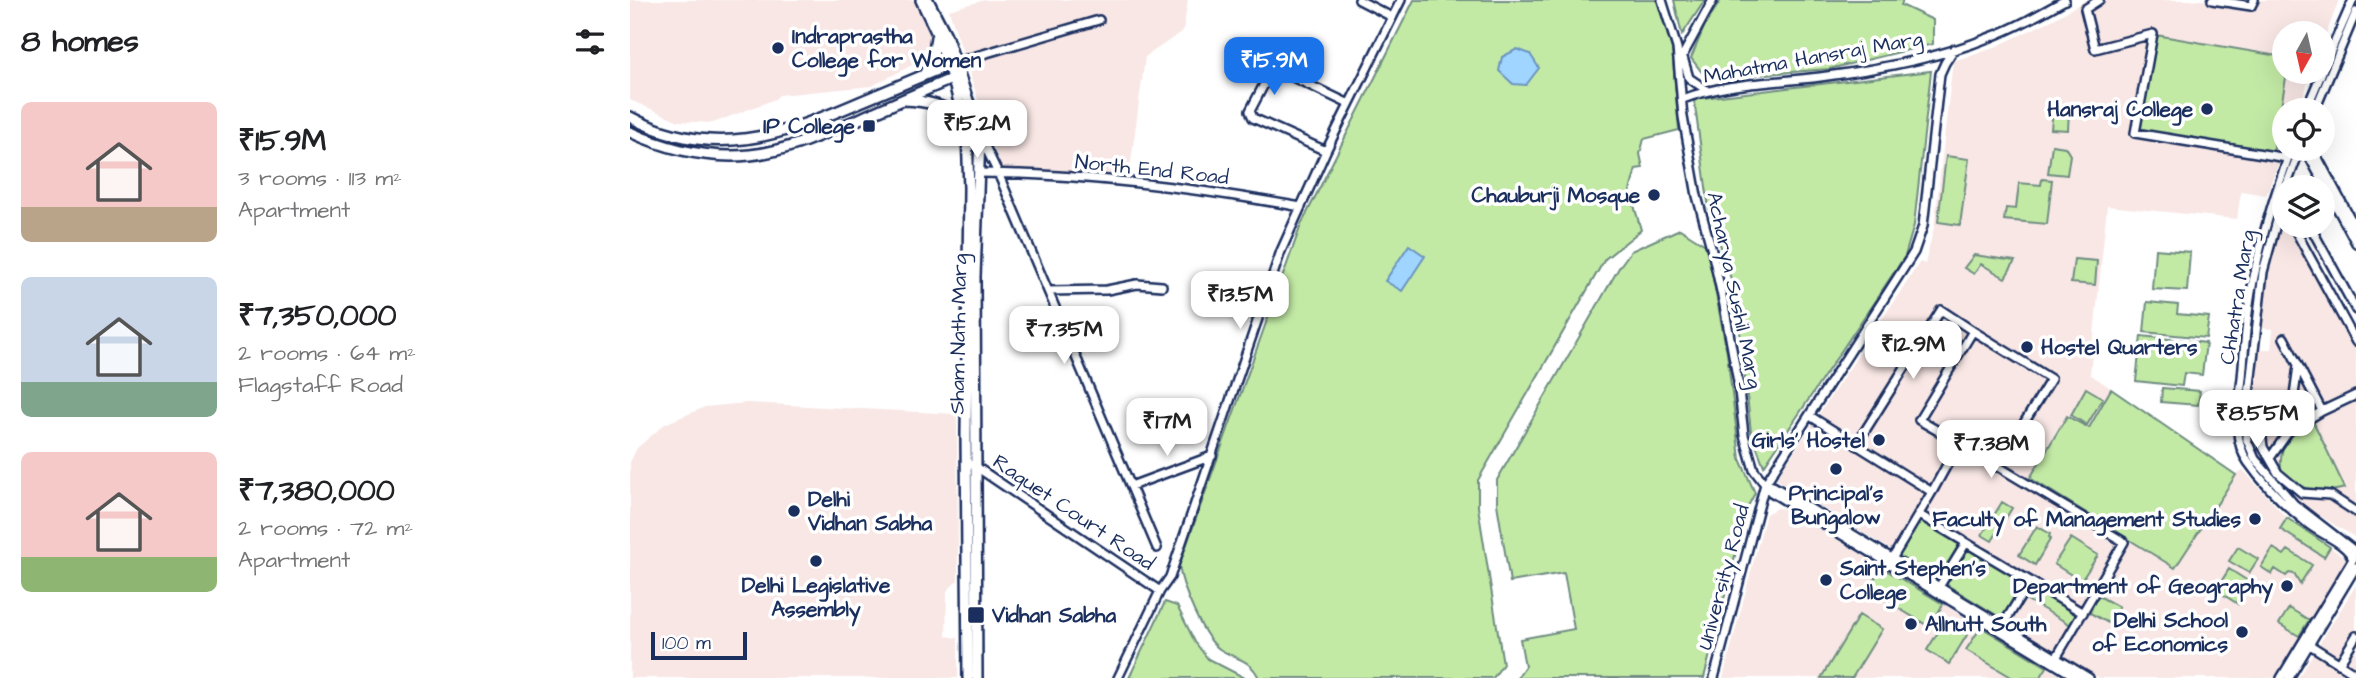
<!DOCTYPE html>
<html lang="en">
<head>
<meta charset="utf-8">
<style>
	body { margin:0; font-family:"Architects Daughter",sans-serif; background:#f6f6f6; color:#202124; height:100vh; display:flex; flex-direction:column; font-size:26px; white-space:nowrap }
	* { box-sizing:border-box; margin:0 }
	p { font-size:23px; color:#757577 }
	.icon { flex:none; width:38px; height:38px; fill:none; stroke:currentColor; stroke-width:2; stroke-linecap:round; stroke-linejoin:round }
	.map { position:relative; flex:1; overflow:hidden }
	.details { display:flex; flex-direction:column; background:#fff; width:630px }
	.details>* { flex:none }
	.needle { width:46px; rotate:188deg }
	.tools { position:absolute; left:1642px; top:21px; display:grid; gap:14px }
	.tools a { display:grid; place-items:center; width:63px; height:63px; border-radius:50%; background:#fff; box-shadow:0 7px 28px #0002; font-size:35px }
	.scale { position:absolute; left:21px; bottom:18px; width:96px; box-sizing:border-box; padding-left:7px; border:4px solid #1b2f5e; border-top:0; font-size:19px; line-height:24px; white-space:nowrap; color:#1b2f5e; -webkit-text-stroke:5px #fff; paint-order:stroke }
	.price { position:absolute; translate:-50% -60px; padding:0 16px; border-radius:14px; background:#fff; color:#222; font-size:23px; line-height:46px; filter:drop-shadow(0 2px 4px #0008) }
	.price::after { content:''; position:absolute; left:50%; top:42px; width:21px; height:16px; margin-left:-10px; background:inherit; clip-path:polygon(0 0,100% 0,50% 100%) }
	.price.current { background:#1a73e8; color:#fff }
	ul { padding:0; list-style:none }
	li { display:flex; align-items:center; gap:21px; height:175px; padding:0 21px }
	li span { display:grid; place-items:center; flex:none; width:196px; height:140px; border-radius:10px; color:#555 }
	li>.icon { margin-inline-start:auto }
	span .icon { width:84px; height:84px; fill:#fffc; stroke-width:1 }
	li b { font-size:30px }
	h2 { display:flex; justify-content:space-between; align-items:center; height:84px; padding:0 21px; font-size:30px }
	main { display:flex; flex:1; min-height:0 }
	.map>svg:first-child { display:block }
	.built { fill:#f8e7e5 }
	.green { fill:#c3eaa5; stroke:#6f8c82; stroke-width:2 }
	.water { fill:#a0d5ff; stroke:#6b93bf; stroke-width:2 }
	.lines { fill:none; stroke-linecap:round; stroke-linejoin:round }
	.minor-casing { stroke:#1b2f5e; stroke-width:12 }
	.major-casing { stroke:#1b2f5e; stroke-width:14 }
	.minor { stroke:#fff; stroke-width:7 }
	.major { stroke:#fff; stroke-width:9 }
	.poi-dot { fill:#1b2f5e; stroke:#fff; stroke-width:2.5 }
	.labels { text-anchor:middle; stroke-width:7; stroke-linejoin:round; paint-order:stroke }
	.poi-label { font-size:21px; font-weight:bold; fill:#1b2f5e; stroke:#fff; text-anchor:end }
	.street-label { font-size:21px; fill:#1b2f5e; stroke:#fff }
</style>
</head>
<body>
<main>
<section class="details">
<h2>8 homes<svg class="icon" aria-label="filters" viewBox="0 0 24 24"><path d="M4 7h16M4 17h16"/><circle cx="9" cy="7" r="2"/><circle cx="15" cy="17" r="2"/></svg></h2>
<ul>
<li><span style="background:linear-gradient(#f6c9c9 75%,#b9a48a 0)"><svg class="icon" aria-label="home" viewBox="0 0 24 24"><path d="M3 11l9-7 9 7M6 9v11h12V9"/></svg></span><div><b>₹15.9M</b><p>3 rooms · 113 m²</p><p>Apartment</p></div></li>
<li><span style="background:linear-gradient(#c9d6e8 75%,#7fa58c 0)"><svg class="icon" aria-label="home" viewBox="0 0 24 24"><path d="M3 11l9-7 9 7M6 9v11h12V9"/></svg></span><div><b>₹7,350,000</b><p>2 rooms · 64 m²</p><p>Flagstaff Road</p></div></li>
<li><span style="background:linear-gradient(#f6c9c9 75%,#8fb573 0)"><svg class="icon" aria-label="home" viewBox="0 0 24 24"><path d="M3 11l9-7 9 7M6 9v11h12V9"/></svg></span><div><b>₹7,380,000</b><p>2 rooms · 72 m²</p><p>Apartment</p></div></li>
</ul>
</section>
<div class="map">
<svg width="1726" height="678" viewBox="0 0 1726 678">
	<rect width="100%" height="100%" fill="#fff"/>
	<filter id="ink" filterUnits="userSpaceOnUse"><feTurbulence type="fractalNoise" baseFrequency=".0143" numOctaves="2"/><feDisplacementMap in="SourceGraphic" scale="14" xChannelSelector="R" yChannelSelector="G"/><feConvolveMatrix kernelMatrix="1 2 1 2 8 2 1 2 1" color-interpolation-filters="sRGB"/></filter>
	<g filter="url(#ink)">
		<path class="built" d="M0,0H288L303,35L290,61L242,86L149,95L145,99L83,123L49,121L0,100Z
			M355,0H558L553,31L515,57L499,177L371,170L319,10Z
			M1456,0H1709L1692,45V33H1654V72H1682L1668,110H1654V148L1636,195L1611,191L1607,219L1477,206L1460,374L1606,474L1613,470L1654,515L1717,559L1644,678H1469L1146,479L1290,262L1295,264L1304,228L1323,61L1361,49L1422,20Z
			M1654,213V226H1661L1726,348V538L1677,508L1641,470L1629,450L1620,428L1629,349H1641L1643,329L1631,328L1639,264Z
			M117,403L327,414L328,580L317,591L316,636L328,638V678H0V462L7,448L35,424L75,407Z
			M1147,508L1157,509L1435,678H1093L1136,514Z
			M1726,585V678H1668L1686,649Z"/>
		<path class="green" d="M784,0H1027L1042,49L1049,130L1014,139L1010,154L1013,168L1006,169L1000,191L1011,230L975,259L848,480V507L873,664L863,678H629C620,659 608,660 591,650C573,639 552,587 549,566L671,225Z
			M1044,0H1075L1052,35Z
			M1091,0H1273L1271,5L1303,20V44L1199,69L1077,79L1061,58L1075,25Z
			M1526,35L1654,57V72H1657L1643,153L1510,131Z
			M1301,71L1284,225L1275,256L1134,466L1121,432L1106,295L1079,209L1064,99Z
			M1423,109L1439,110L1438,130L1421,129Z
			M1422,145L1435,147L1440,155L1437,175L1418,173Z
			M1316,156L1339,159L1330,225L1308,222Z
			M1412,179L1422,180L1417,224L1374,220L1376,208L1386,209L1389,183L1411,185Z
			M1050,229L1077,246L1097,353L1110,459L1125,493L1117,508L1074,678H887L895,666L890,639L944,629L934,573L880,582L867,504V480L990,266L1001,251Z
			M1525,249L1560,252L1557,291L1522,289Z
			M1344,255L1385,261L1375,278L1351,264L1344,274L1334,268Z
			M1444,259L1467,261L1465,285L1441,283Z
			M1517,302L1548,305L1547,314L1579,317L1576,338L1514,332Z
			M1511,336L1576,343L1572,375L1554,373L1552,386L1506,381Z
			M1456,388L1473,398L1457,425L1441,415Z
			M1532,388L1570,391L1568,405L1531,402Z
			M1481,389L1606,475L1545,568L1400,478L1437,416L1459,428Z
			M1682,419L1715,488C1686,496 1672,491 1651,470C1649,441 1659,434 1682,419Z
			M1372,502L1382,508L1362,541L1352,535Z
			M1657,518L1700,547L1694,557L1650,529Z
			M1289,519L1330,543L1309,580L1267,555Z
			M1407,526L1420,534L1419,537L1421,538L1405,565L1389,555Z
			M1441,538L1468,555L1451,581L1424,564Z
			M1608,547L1628,559L1619,573L1599,561Z
			M1643,548L1654,555L1658,550L1682,565L1670,584L1664,574L1659,573L1656,576L1645,569L1642,574L1631,567Z
			M1335,549L1340,550L1395,583L1373,619L1314,583Z
			M1251,567L1313,604L1300,627L1238,590Z
			M1599,569L1621,583L1608,604L1586,590Z
			M1405,588L1448,613L1441,625L1397,600Z
			M1467,595L1489,607L1480,624L1460,613Z
			M535,602L547,606L565,642L578,659L615,678H499Z
			M1659,608L1679,620L1669,636L1649,624Z
			M1229,615L1252,629L1222,678H1191Z
			M1315,621L1337,635L1319,664L1297,650Z
			M1351,627L1417,667L1410,678H1383L1336,650Z"/>
		<path class="water" d="M887,49L900,54L909,68L896,85L883,84L869,71L872,57Z
			M779,245L795,256L772,291L755,281Z"/>
		<g class="lines">
			<g class="minor-casing">
				<path id="minor" d="M729,0L762,17
					M1032,0L1047,48L1053,117L1067,196L1082,251L1094,305L1108,382L1114,435L1124,470L1141,492L1448,678
					M1469,0L1455,9L1465,49L1523,34L1505,133L1657,158
					M1582,0L1621,6L1624,0
					M1052,54L1059,78L1078,91
					M1053,55L1083,0
					M326,62L469,20
					M1692,71L1723,0
					M1053,99C1097,82 1144,83 1190,77C1243,70 1309,58 1358,38C1385,28 1410,14 1435,0
					M1676,110L1692,72
					M1685,110L1726,12
					M350,136L368,173L527,548
					M1675,149L1726,243
					M1683,149L1726,229
					M696,151L623,118L620,111L641,71L646,69L719,104
					M350,173C457,174 565,188 671,207
					M1656,187L1670,149
					M1654,195L1633,272L1617,411V440L1625,459L1664,504L1726,552
					M1663,226L1726,342
					M1680,226L1726,310
					M418,291L477,290L507,284L532,286
					M1654,338L1692,411
					M1629,415L1633,447L1648,473L1672,493L1700,495L1726,512
					M1180,416L1302,492L1262,559
					M1659,431L1668,366
					M1329,443L1494,542L1426,658
					M1226,445L1311,310L1343,331
					M1640,458L1659,431L1692,411L1726,395
					M337,463L345,466L530,591
					M1136,484L1143,486L1459,678
					M501,486L582,456
					M1302,492L1329,443L1289,420L1343,331L1421,379L1367,467
					M1288,514L1400,581L1373,625
					M1400,581L1453,613
					M1309,587L1336,543
					M1680,645L1726,674
					M1709,664L1726,636
					M488,678L530,591L540,577L651,251L696,151L771,0
					M1084,678L1135,484L1284,252L1293,226L1310,74L1315,63L1324,49
					M1651,678L1723,559C1716,542 1691,535 1677,523C1656,506 1634,485 1618,462C1601,438 1609,405 1612,378C1615,343 1617,307 1625,272C1633,230 1647,189 1661,149
					M1659,678L1726,567"/>
			</g>
			<g class="major-casing">
				<path id="major" d="M291,0L309,38L325,87L337,134L339,188L336,434L338,678
					M298,0L316,35L350,136L345,277L347,678
					M294,75L303,57L306,37
					M274,100C297,101 315,105 332,119
					M0,117C82,161 151,136 230,102C261,89 292,76 323,63
					M0,132C37,149 79,159 120,155C158,151 193,134 227,120C260,105 293,91 326,77"/>
			</g>
			<use href="#minor" class="minor"/>
			<use href="#major" class="major"/>
		</g>
	</g>
	<g class="poi-dot">
		<circle cx="148" cy="48" r="7"/>
		<circle cx="1577" cy="109" r="7"/>
		<rect x="232" y="119" width="14" height="14" rx="3.5"/>
		<circle cx="1024" cy="195" r="7"/>
		<circle cx="1397" cy="347" r="7"/>
		<circle cx="1249" cy="440" r="7"/>
		<circle cx="1206" cy="469" r="7"/>
		<circle cx="164" cy="511" r="7"/>
		<circle cx="1625" cy="519" r="7"/>
		<circle cx="186" cy="561" r="7"/>
		<circle cx="1196" cy="580" r="7"/>
		<circle cx="1657" cy="586" r="7"/>
		<rect x="337" y="606" width="18" height="18" rx="3.5"/>
		<circle cx="1281" cy="624" r="7"/>
		<circle cx="1612" cy="632" r="7"/>
	</g>
	<g class="labels">
		<g class="poi-label">
			<text x="162" y="43" text-anchor="start">Indraprastha<tspan x="162" dy="24">College for Women</tspan></text>
			<text x="1563" y="116">Hansraj College</text>
			<text x="225" y="133">IP College</text>
			<text x="1010" y="202">Chauburji Mosque</text>
			<text x="1411" y="354" text-anchor="start">Hostel Quarters</text>
			<text x="1235" y="447">Girls' Hostel</text>
			<text x="1206" y="500" text-anchor="middle">Principal's<tspan x="1206" dy="24">Bungalow</tspan></text>
			<text x="178" y="506" text-anchor="start">Delhi<tspan x="178" dy="24">Vidhan Sabha</tspan></text>
			<text x="1611" y="526">Faculty of Management Studies</text>
			<text x="1210" y="575" text-anchor="start">Saint Stephen's<tspan x="1210" dy="24">College</tspan></text>
			<text x="186" y="592" text-anchor="middle">Delhi Legislative<tspan x="186" dy="24">Assembly</tspan></text>
			<text x="1643" y="593">Department of Geography</text>
			<text x="362" y="622" text-anchor="start">Vidhan Sabha</text>
			<text x="1598" y="627">Delhi School<tspan x="1598" dy="24">of Economics</tspan></text>
			<text x="1295" y="631" text-anchor="start">Allnutt South</text>
		</g>
		<g class="street-label">
			<text transform="translate(1183 57) rotate(-10)" y="7">Mahatma Hansraj Marg</text>
			<text transform="translate(522 169) rotate(6)" y="7">North End Road</text>
			<text transform="translate(1105 290) rotate(78)" y="7">Acharya Sushil Marg</text>
			<text transform="translate(1607 297) rotate(-81)" y="7">Chhatra Marg</text>
			<text transform="translate(328 334) rotate(-89)" y="7">Sham Nath Marg</text>
			<text transform="translate(444 512) rotate(34)" y="7">Raquet Court Road</text>
			<text transform="translate(1093 577) rotate(-75)" y="7">University Road</text>
		</g>
	</g>
</svg>
<div class="tools">
<a><svg class="needle" viewBox="-14 -14 28 28"><path d="M0-13l5 13h-10z" fill="#e53935"/><path d="M0 13l5-13h-10z" fill="#757577"/></svg></a>
<a><svg class="icon" aria-label="locate" viewBox="0 0 24 24"><circle cx="12" cy="12" r="6"/><path d="M12 2v4M12 18v4M2 12h4M18 12h4"/></svg></a>
<a><svg class="icon" aria-label="layers" viewBox="0 0 24 24"><path d="M12 4l9 5-9 5-9-5zM3 14l9 5 9-5"/></svg></a>
</div>
<div class="scale">100 m</div>
<b class="price current" style="left:644px;top:97px">₹15.9M</b>
<b class="price" style="left:347px;top:160px">₹15.2M</b>
<b class="price" style="left:610px;top:331px">₹13.5M</b>
<b class="price" style="left:434px;top:366px">₹7.35M</b>
<b class="price" style="left:1283px;top:381px">₹12.9M</b>
<b class="price" style="left:1627px;top:450px">₹8.55M</b>
<b class="price" style="left:537px;top:458px">₹17M</b>
<b class="price" style="left:1361px;top:480px">₹7.38M</b>
</div>
</main>
</body>
</html>
